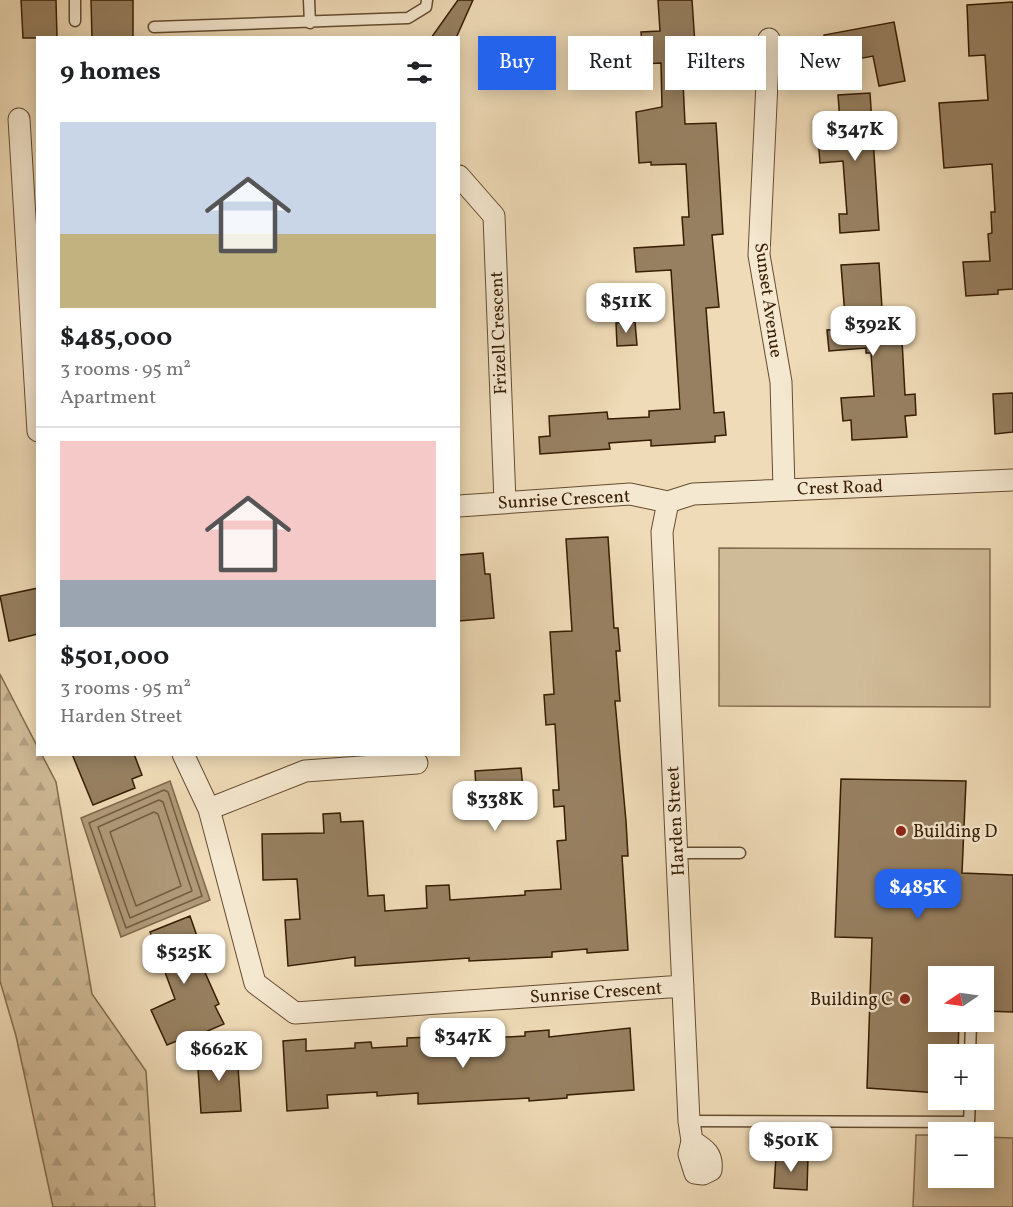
<!DOCTYPE html>
<html lang="en">
<head>
<meta charset="utf-8">
<style>
	body { margin:0; font-family:Vollkorn,serif; background:#f6f6f6; color:#202124; height:100vh; display:flex; flex-direction:column; font-size:22px; white-space:nowrap }
	* { box-sizing:border-box; margin:0 }
	p { font-size:20px; color:#757577 }
	.icon { flex:none; width:33px; height:33px; fill:none; stroke:currentColor; stroke-width:2; stroke-linecap:round; stroke-linejoin:round }
	.map { position:relative; flex:1; overflow:hidden }
	.panel { position:absolute; left:36px; top:36px; width:424px; height:720px; display:flex; flex-direction:column; background:#fff; border-radius:0px; box-shadow:0 3px 15px #0003 }
	.panel>* { flex:none }
	.top-card { position:absolute; left:478px; top:36px; width:444px; height:54px; display:flex; gap:12px }
	.needle { width:39px; rotate:257deg }
	.fabs { position:absolute; left:928px; top:966px; display:grid; gap:12px }
	.fabs a { display:grid; place-items:center; width:66px; height:66px; border-radius:0px; background:#fff; box-shadow:0 3px 15px #0003; font-size:30px }
	.price { position:absolute; translate:-50% -51px; padding:0 14px; border-radius:12px; background:#fff; color:#222; font-size:20px; line-height:39px; filter:drop-shadow(0 2px 3px #0008) }
	.price::after { content:''; position:absolute; left:50%; top:36px; width:18px; height:14px; margin-left:-9px; background:inherit; clip-path:polygon(0 0,100% 0,50% 100%) }
	.price.selected { background:#2563eb; color:#fff }
	ul { padding:0; list-style:none }
	li { display:grid; align-content:center; gap:12px; height:318px; padding:0 24px }
	li+li { border-top:2px solid #e0e0e0 }
	li span { display:grid; place-items:center; height:186px; border-radius:0px; color:#555 }
	li>.icon { margin-inline-start:auto }
	span .icon { width:108px; height:108px; fill:#fffc; stroke-width:1 }
	li b { font-size:26px }
	h2 { display:flex; justify-content:space-between; align-items:center; height:72px; padding:0 24px; font-size:26px }
	.tag { padding:0 21px; border-radius:0px; background:#fff; box-shadow:0 3px 15px #0003; font-size:21px; line-height:54px }
	.tag.selected { background:#2563eb; color:#fff }
	.map>svg:first-child { display:block }
	.grass { fill:#d0bb98; stroke:#846c4e; stroke-width:1.5 }
	.forest { fill:url(#forest-firs); stroke:#846c4e; stroke-width:1.5 }
	.water { fill:#b09a7a; stroke:#80684a; stroke-width:1.5 }
	.lines { fill:none; stroke-linecap:round; stroke-linejoin:round }
	.shore { stroke:#745c3e; stroke-width:1.5 }
	.building { fill:#978061; stroke:#371d03; stroke-width:1.5 }
	.lane-casing { stroke:#654c30; stroke-width:13 }
	.street-casing { stroke:#654c30; stroke-width:23 }
	.lane { stroke:#f5e8d0; stroke-width:10 }
	.street { stroke:#f5e8d0; stroke-width:21 }
	.poi-dot { fill:#8f2418; stroke:#f5e8d0; stroke-width:2 }
	.labels { text-anchor:middle; stroke-width:4.5; stroke-linejoin:round; paint-order:stroke }
	.street-label { font-size:18px; fill:#371d03; stroke:#f5e8d0 }
	.poi-label { font-size:18px; fill:#371d03; stroke:#f5e8d0; text-anchor:start }
</style>
</head>
<body>
<div class="map">
<svg width="1013" height="1207" viewBox="0 0 1013 1207">
	<defs>
		<pattern id="forest-firs" width="22" height="20" patternUnits="userSpaceOnUse" patternTransform="scale(1.5)"><rect width="22" height="20" fill="#d0bb98"/><path d="M5 1l3.5 6h-7zM16 11l3.5 6h-7z" fill="#b3a081"/></pattern>
	</defs>
	<rect width="100%" height="100%" fill="#efdbb7"/>
	<filter id="stains"><feTurbulence type="fractalNoise" baseFrequency=".00333" numOctaves="4"/><feColorMatrix values="0 0 0 0 .2 0 0 0 0 .09 0 0 0 0 .02 0 0 0 .5 -.17"/></filter>
	<radialGradient id="worn" r=".72"><stop offset=".6" stop-color="#630" stop-opacity="0"/><stop offset="1" stop-color="#630" stop-opacity=".3"/></radialGradient>
	<path class="grass" d="M719,548L990,549V707L719,706Z
		M916,1135H939V1178H984V1137L1013,1138V1207H913Z"/>
	<path class="forest" d="M0,674L37,746L38,754L42,755L56,782L92,994L146,1071L155,1207H53L16,1036L0,981Z"/>
	<path class="water" d="M170,781L210,900L121,937L81,818Z"/>
	<g class="lines">
		<path class="shore" d="M164,790L168,792L202,896L126,928L89,823Z
			M159,800L163,802L192,891L130,918L98,827Z
			M154,812L158,814L181,886L136,906L110,832Z"/>
	</g>
	<path class="building" d="M21,0H56L57,38H23Z
		M91,0H133V38H92Z
		M458,0H473L456,38H431Z
		M658,0H692L696,60L682,61L685,124L716,123L723,234L712,235L719,307L706,308L714,413L724,412L726,435L715,436V442L651,446V440L609,443L610,449L540,454L539,437L550,436L549,416L607,412L608,419L649,417V411L680,409L671,270L636,272L634,248L684,245L682,217H689L686,164L651,165V162L639,163L636,112L662,107L661,63L643,64L641,32L660,31Z
		M1013,2V289L998,290V294L966,296L963,262L990,261L988,234L992,233L991,212H995L992,164L944,168L939,103L988,100L985,55L969,56L967,5Z
		M894,22L905,81L879,86L873,56L836,63L834,54L828,55L824,35Z
		M870,93L879,230L840,233L839,214H847L843,161L820,163L818,137L841,135L838,95Z
		M879,263L883,323L901,322L905,395L915,394L916,415L905,416L907,437L852,440L851,420L843,421L841,398L874,396L871,353H866V348L829,351L827,330L846,329L841,265Z
		M635,322L637,345L617,346L616,323Z
		M1013,393V432L995,434L993,394Z
		M608,537L614,628H618L620,651H616L620,701H615L626,821L628,856H622L628,950L587,953V949L552,952V957L469,961V958L355,966V957L288,966L285,920L300,919L297,879L263,880L262,834L324,833L323,814L340,813L341,822L363,821L368,896L384,895L385,911L427,908L426,886L449,885L450,900L525,895V891L561,889L557,841L566,840L564,806L554,807L553,790H559L555,724L546,725L544,695L554,694L550,632L572,631L566,539Z
		M483,553L485,574H490L494,618L459,621V555Z
		M38,588V634L9,641L0,596Z
		M72,754H134L142,775L132,779L135,788L93,805Z
		M521,768L523,789L498,791L499,806L477,807L475,771Z
		M841,779L966,781L962,873L1013,875V1012L984,1011V976H939V1022H959L958,1054H939V1093L867,1088L872,938L835,937Z
		M190,916L198,939L195,940L205,967L203,968L219,1004L215,1006L224,1024L180,1043L179,1040L167,1045L151,1010L175,999L150,932Z
		M630,1028L634,1090L567,1095V1098L529,1101V1098L418,1104V1093L377,1096V1092L327,1095L328,1108L287,1111L283,1041L306,1039V1051L355,1048V1043L371,1042L372,1048L407,1046V1038L431,1037V1042L466,1039V1033L488,1032L489,1038L525,1036V1032L549,1030V1037Z
		M237,1052L241,1111L201,1113L197,1054Z
		M776,1156L808,1157L807,1190L774,1188Z"/>
	<g class="lines">
		<g class="lane-casing">
			<path id="lane" d="M309,0L310,23
				M75,21V0
				M154,27L408,18L426,7L427,0
				M676,853H740
				M970,1054L971,1023
				M689,1121L969,1122L970,1100"/>
		</g>
		<g class="street-casing">
			<path id="street" d="M769,39L759,255L781,382L784,489
				M19,119L38,431
				M459,176L494,216L505,502
				M668,502L662,532L689,1121L692,1141L689,1154L695,1173L703,1174L711,1170C713,1154 705,1149 692,1141
				M668,502L693,494L1013,480
				M459,506L630,494L668,502
				M183,754L209,809L255,983L295,1013L683,986
				M209,809L305,771L417,763"/>
		</g>
		<use href="#lane" class="lane"/>
		<use href="#street" class="street"/>
	</g>
	<g class="poi-dot">
		<circle cx="901" cy="831" r="6"/>
		<circle cx="905" cy="999" r="6"/>
	</g>
	<g class="labels">
		<g class="street-label">
			<text transform="translate(769 300) rotate(82)" y="6">Sunset Avenue</text>
			<text transform="translate(498 333) rotate(-92)" y="6">Frizell Crescent</text>
			<text transform="translate(840 487) rotate(-2)" y="6">Crest Road</text>
			<text transform="translate(564 499) rotate(-3)" y="6">Sunrise Crescent</text>
			<text transform="translate(675 821) rotate(-93)" y="6">Harden Street</text>
			<text transform="translate(596 992) rotate(-4)" y="6">Sunrise Crescent</text>
		</g>
		<g class="poi-label">
			<text x="913" y="837">Building D</text>
			<text x="893" y="1005" text-anchor="end">Building C</text>
		</g>
	</g>
	<rect width="100%" height="100%" filter="url(#stains)"/>
	<rect width="100%" height="100%" fill="url(#worn)"/>
</svg>
<div class="fabs">
<a><svg class="needle" viewBox="-14 -14 28 28"><path d="M0-13l5 13h-10z" fill="#e53935"/><path d="M0 13l5-13h-10z" fill="#757577"/></svg></a>
<a>+</a>
<a>−</a>
</div>
<b class="price" style="left:855px;top:162px">$347K</b>
<b class="price" style="left:626px;top:334px">$511K</b>
<b class="price" style="left:873px;top:357px">$392K</b>
<b class="price" style="left:495px;top:832px">$338K</b>
<b class="price selected" style="left:918px;top:920px">$485K</b>
<b class="price" style="left:184px;top:985px">$525K</b>
<b class="price" style="left:463px;top:1069px">$347K</b>
<b class="price" style="left:219px;top:1082px">$662K</b>
<b class="price" style="left:791px;top:1173px">$501K</b>
<div class="top-card">
<a class="tag selected">Buy</a>
<a class="tag">Rent</a>
<a class="tag">Filters</a>
<a class="tag">New</a>
</div>
<section class="panel">
<h2>9 homes<svg class="icon" aria-label="filters" viewBox="0 0 24 24"><path d="M4 7h16M4 17h16"/><circle cx="9" cy="7" r="2"/><circle cx="15" cy="17" r="2"/></svg></h2>
<ul>
<li><span style="background:linear-gradient(#c9d6e8 60%,#c2b280 0)"><svg class="icon" aria-label="home" viewBox="0 0 24 24"><path d="M3 11l9-7 9 7M6 9v11h12V9"/></svg></span><div><b>$485,000</b><p>3 rooms · 95 m²</p><p>Apartment</p></div></li>
<li><span style="background:linear-gradient(#f6c9c9 75%,#9aa5b1 0)"><svg class="icon" aria-label="home" viewBox="0 0 24 24"><path d="M3 11l9-7 9 7M6 9v11h12V9"/></svg></span><div><b>$501,000</b><p>3 rooms · 95 m²</p><p>Harden Street</p></div></li>
</ul>
</section>
</div>
</body>
</html>
